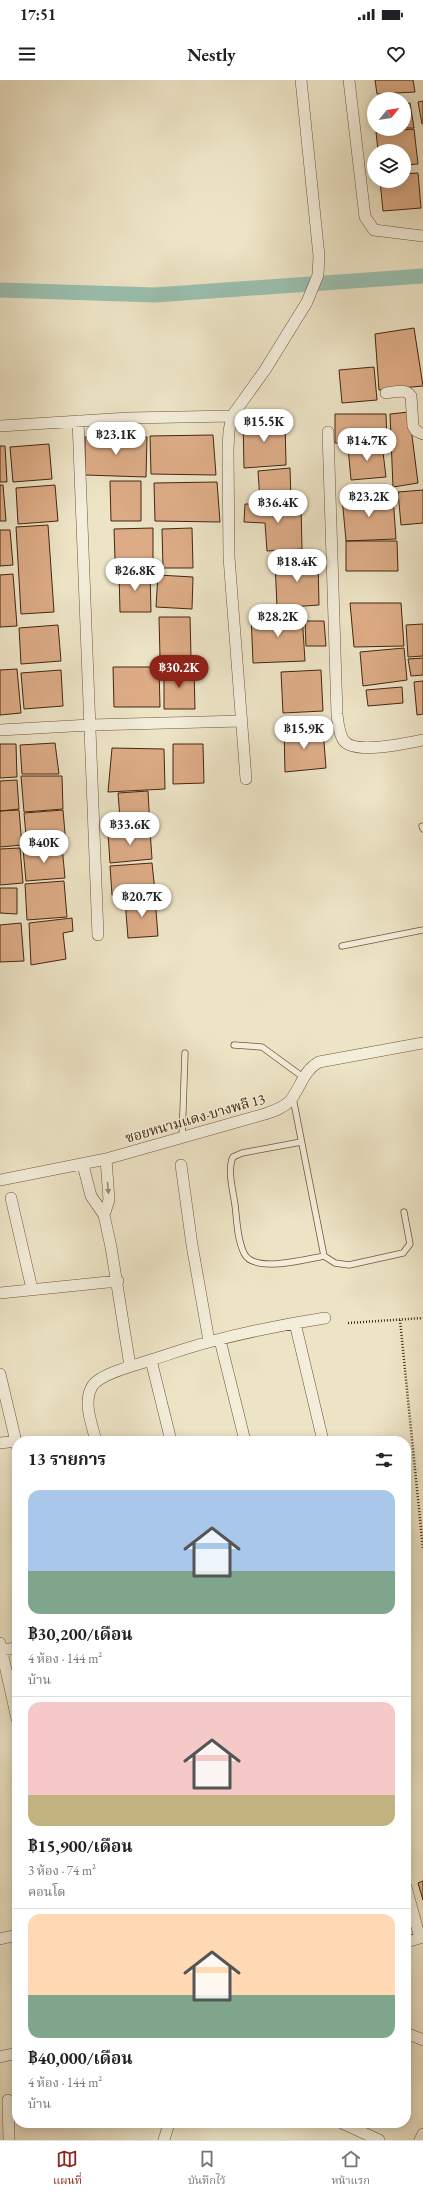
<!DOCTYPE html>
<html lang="th">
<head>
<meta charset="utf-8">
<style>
	body { margin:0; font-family:"EB Garamond","Noto Serif Thai",serif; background:#f6f6f6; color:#202124; height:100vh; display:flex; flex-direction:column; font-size:15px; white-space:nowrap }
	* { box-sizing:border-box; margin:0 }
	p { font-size:13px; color:#757577 }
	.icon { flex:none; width:22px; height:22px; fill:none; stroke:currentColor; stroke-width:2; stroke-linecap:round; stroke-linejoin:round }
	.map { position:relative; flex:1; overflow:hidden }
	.details { position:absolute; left:12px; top:1356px; width:399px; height:692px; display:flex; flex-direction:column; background:#fff; border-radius:16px; box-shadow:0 2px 10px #0003 }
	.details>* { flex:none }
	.needle { width:26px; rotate:60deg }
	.tools { position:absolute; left:367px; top:12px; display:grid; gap:8px }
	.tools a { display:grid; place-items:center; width:44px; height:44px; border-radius:50%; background:#fff; box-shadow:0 2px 10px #0003; font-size:20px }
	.price { position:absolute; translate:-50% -34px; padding:0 9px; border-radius:14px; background:#fff; color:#222; font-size:13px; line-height:26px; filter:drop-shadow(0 1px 2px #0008) }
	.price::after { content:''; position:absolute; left:50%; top:24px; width:12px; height:9px; margin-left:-6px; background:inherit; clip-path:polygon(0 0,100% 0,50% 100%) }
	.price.selected { background:#8f2418; color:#fff }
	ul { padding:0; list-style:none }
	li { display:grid; align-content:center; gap:8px; height:212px; padding:0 16px }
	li+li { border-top:1px solid #e0e0e0 }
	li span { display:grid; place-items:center; height:124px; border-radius:12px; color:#555 }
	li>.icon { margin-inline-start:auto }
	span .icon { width:72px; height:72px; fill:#fffc; stroke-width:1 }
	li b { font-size:17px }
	h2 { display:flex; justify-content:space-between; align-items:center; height:48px; padding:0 16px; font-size:17px }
	.status { display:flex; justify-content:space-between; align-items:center; height:28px; padding:0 20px; background:#fff; direction:ltr }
	.status svg { height:11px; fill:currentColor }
	header { display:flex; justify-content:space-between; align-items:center; height:52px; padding:0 16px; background:#fff; font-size:18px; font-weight:700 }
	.tabs { display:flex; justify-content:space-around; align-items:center; height:56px; border-top:1px solid #e0e0e0; background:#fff; font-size:11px; color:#757577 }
	.tabs a { display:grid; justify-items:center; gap:2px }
	.tabs .selected { color:#8f2418 }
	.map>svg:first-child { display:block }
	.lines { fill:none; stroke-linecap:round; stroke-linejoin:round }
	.canal { stroke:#9abfaf; stroke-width:15 }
	.building { fill:#ddac87; stroke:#45260f }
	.service-casing { stroke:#6f563d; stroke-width:7 }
	.minor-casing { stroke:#6f563d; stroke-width:12 }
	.path { stroke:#45260f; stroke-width:2.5; stroke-dasharray:1 2; stroke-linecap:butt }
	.service { stroke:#f3edda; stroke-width:5.5 }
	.minor { stroke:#f3edda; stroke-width:11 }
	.oneway { fill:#9c8a74 }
	.labels { text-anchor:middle; stroke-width:3; stroke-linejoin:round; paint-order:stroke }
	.street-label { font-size:14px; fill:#45260f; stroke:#f3edda }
</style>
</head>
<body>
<div class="status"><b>17:51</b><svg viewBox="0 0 49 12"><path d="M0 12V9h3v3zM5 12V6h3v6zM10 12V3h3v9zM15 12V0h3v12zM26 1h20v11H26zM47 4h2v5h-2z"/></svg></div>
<header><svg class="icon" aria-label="menu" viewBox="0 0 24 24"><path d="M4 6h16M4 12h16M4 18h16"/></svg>Nestly<svg class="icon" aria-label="heart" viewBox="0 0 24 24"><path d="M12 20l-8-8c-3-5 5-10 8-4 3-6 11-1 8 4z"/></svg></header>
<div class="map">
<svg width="423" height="2060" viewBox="0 0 423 2060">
	<rect width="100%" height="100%" fill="#ede4c6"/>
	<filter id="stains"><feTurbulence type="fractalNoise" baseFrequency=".005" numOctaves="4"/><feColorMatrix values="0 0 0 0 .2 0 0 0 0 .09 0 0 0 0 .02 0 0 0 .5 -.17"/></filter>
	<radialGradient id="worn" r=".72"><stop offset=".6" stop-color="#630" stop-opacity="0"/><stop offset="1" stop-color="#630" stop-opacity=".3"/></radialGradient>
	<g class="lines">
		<path class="canal" d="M0,210L155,215L423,196"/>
	</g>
	<path class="building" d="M375,0H413L415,12L377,14Z
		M423,21V44H422L418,22Z
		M410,23L414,48H404V24Z
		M414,49L418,84L404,85V71H378L376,52Z
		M418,93L421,128L383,131L380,101H404V94Z
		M414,248L423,306L379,310L375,254Z
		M374,287L377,320L342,323L339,290Z
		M409,332L418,403L393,407L390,334Z
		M335,334H386L387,363H335Z
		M243,340H285L286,385L244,388Z
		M213,355L216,395L151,394L150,356Z
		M85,357H147L146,397L85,395Z
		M49,364L52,399L13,402L10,367Z
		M382,364L386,397L351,400L348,367Z
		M0,366H5L7,402H0Z
		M290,388L291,421H260L258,391Z
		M110,401H141V441H111Z
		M217,402L220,442L155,441L154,403Z
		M0,405H3L6,441H0Z
		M55,405L58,441L18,444L16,408Z
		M423,410V443L401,445L398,412Z
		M393,416L396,459L346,461L342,417Z
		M245,424H301L302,469L267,471L265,443L244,442Z
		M48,445L54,532L21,534L16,447Z
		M153,448V481L115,479L114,449Z
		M192,448L193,488H163L162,449Z
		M0,450H10L13,485L0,486Z
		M346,461H397L398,491H346Z
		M275,480H318L319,525L277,528Z
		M150,492L151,532H120L119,493Z
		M13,494L17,546L0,547V495Z
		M158,495L193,497L192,529L156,527Z
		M350,523H401L404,566L354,567Z
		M251,534H302L305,581L253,583Z
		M159,537H190L191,576L160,577Z
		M305,541H324L326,566H306Z
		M423,544V576L408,577L406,545Z
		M58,545L61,581L21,584L19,548Z
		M404,568L407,600L363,606L360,572Z
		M423,578V595L411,596L408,579Z
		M113,587H159L160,627H114Z
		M17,589L21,633L0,635V590Z
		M194,589L195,629H164V590Z
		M61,590L63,626L24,629L21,593Z
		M321,590L323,631L283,633L281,592Z
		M423,601V634L417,635L414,602Z
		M402,607L403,623L368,626L366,610Z
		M284,649H323L326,688L285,692Z
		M55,663L59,694H22L20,665Z
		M0,664H16L17,697L0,698Z
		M173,664H203L204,703L173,704Z
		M112,668L164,669L165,709L108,712Z
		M21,696H62L63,729L24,732Z
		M17,700L19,729L0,731V701Z
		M148,711L150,748L121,751L118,713Z
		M19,730L22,765L0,767V731Z
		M63,730L66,765L27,768L24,733Z
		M150,750L152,779L110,783L108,753Z
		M62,766L65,798L26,801L23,769Z
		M20,768L23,803L0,805V769Z
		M152,783L155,812L112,815L110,786Z
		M64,801L67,837L27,840L25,804Z
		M0,808H17V834L0,833Z
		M155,818L158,856L128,858L125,820Z
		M72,838L73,851L63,853L66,879L31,885L29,843Z
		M21,843L24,881L0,882V845Z
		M423,1801V1820L418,1803Z"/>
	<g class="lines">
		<g class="service-casing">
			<path id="service" d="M422,746L423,749
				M342,866L423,850
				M234,965L262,967L303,997
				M293,1018L324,1176L335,1183L349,1185L403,1173L410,1164L404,1132
				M182,1059L185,973
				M301,1062L242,1073L233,1077C227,1090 233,1110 235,1125C237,1140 237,1159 244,1173C253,1194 307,1179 324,1176"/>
		</g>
		<g class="minor-casing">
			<path id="minor" d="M349,0L365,137L374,150L423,156
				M386,313C395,312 406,308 411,316L413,346L416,351L423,354
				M78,341L98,855
				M0,346L129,338L232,336
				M328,352L337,634C338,643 339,654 344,661C356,675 407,663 423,660
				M0,650L90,645L242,641
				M246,699L229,477L228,369L229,351L232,336L265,290L307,222L318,195L319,176L301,0
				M83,1085L91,1116L104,1135L111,1167L130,1286
				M181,1085L192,1165L209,1261
				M0,1100L106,1079L265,1034C274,1031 283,1028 290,1021C301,1007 303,991 319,982L423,963
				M11,1118L32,1209
				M104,1135L109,1120L106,1079
				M0,1213L118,1201
				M295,1243L323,1361
				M220,1260L245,1361
				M151,1280L171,1361
				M0,1294L17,1366
				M96,1361C92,1344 82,1321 93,1305C102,1293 136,1285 151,1280C170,1274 189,1267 209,1262C247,1252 286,1244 325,1238
				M0,1363L16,1361
				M0,1563L17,1639
				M0,1570L17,1568
				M406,1807L420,1858
				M0,1859L17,1855
				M406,1862L423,1857
				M406,1953L423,1960
				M0,1977L17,1973
				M8,2020L9,2060
				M342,2043L379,2060
				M164,2060L169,2043
				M420,2060L423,2054"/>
		</g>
		<path class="path" d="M400,1240L423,1469
			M348,1243L423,1238"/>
		<use href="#service" class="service"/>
		<use href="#minor" class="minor"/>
	</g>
	<defs><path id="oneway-solid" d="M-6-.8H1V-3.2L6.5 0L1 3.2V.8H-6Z"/></defs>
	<use class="oneway" href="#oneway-solid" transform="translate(108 1108) rotate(85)"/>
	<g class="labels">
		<g class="street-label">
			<text transform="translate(195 1038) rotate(-16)" y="5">ซอยหนามแดง-บางพลี 13</text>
		</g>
	</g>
	<rect width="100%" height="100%" filter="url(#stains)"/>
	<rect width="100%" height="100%" fill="url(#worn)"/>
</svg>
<div class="tools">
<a><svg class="needle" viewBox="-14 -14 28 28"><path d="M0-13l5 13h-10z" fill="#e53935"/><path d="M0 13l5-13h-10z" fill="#757577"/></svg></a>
<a><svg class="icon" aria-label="layers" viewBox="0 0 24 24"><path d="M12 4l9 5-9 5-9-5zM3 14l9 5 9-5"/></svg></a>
</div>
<b class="price" style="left:264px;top:363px">฿15.5K</b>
<b class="price" style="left:116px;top:376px">฿23.1K</b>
<b class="price" style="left:367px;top:382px">฿14.7K</b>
<b class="price" style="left:369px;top:438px">฿23.2K</b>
<b class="price" style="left:278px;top:444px">฿36.4K</b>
<b class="price" style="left:297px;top:503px">฿18.4K</b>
<b class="price" style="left:135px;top:512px">฿26.8K</b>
<b class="price" style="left:278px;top:558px">฿28.2K</b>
<b class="price selected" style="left:179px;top:609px">฿30.2K</b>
<b class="price" style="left:304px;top:670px">฿15.9K</b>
<b class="price" style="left:130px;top:766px">฿33.6K</b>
<b class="price" style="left:44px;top:784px">฿40K</b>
<b class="price" style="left:142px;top:838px">฿20.7K</b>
<section class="details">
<h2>13 รายการ<svg class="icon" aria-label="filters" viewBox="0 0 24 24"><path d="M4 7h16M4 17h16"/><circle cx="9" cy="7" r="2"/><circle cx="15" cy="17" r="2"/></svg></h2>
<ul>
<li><span style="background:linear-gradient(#a9c7e8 65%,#7fa58c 0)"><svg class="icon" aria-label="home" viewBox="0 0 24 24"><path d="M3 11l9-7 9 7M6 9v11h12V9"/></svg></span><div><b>฿30,200/เดือน</b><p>4 ห้อง · 144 m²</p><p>บ้าน</p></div></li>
<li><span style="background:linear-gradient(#f6c9c9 75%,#c2b280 0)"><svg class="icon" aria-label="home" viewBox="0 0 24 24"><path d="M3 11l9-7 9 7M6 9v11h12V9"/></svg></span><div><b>฿15,900/เดือน</b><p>3 ห้อง · 74 m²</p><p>คอนโด</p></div></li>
<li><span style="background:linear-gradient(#ffd9b3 65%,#7fa58c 0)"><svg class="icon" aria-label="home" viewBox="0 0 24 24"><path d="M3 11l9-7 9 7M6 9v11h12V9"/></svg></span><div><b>฿40,000/เดือน</b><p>4 ห้อง · 144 m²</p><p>บ้าน</p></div></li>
</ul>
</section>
</div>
<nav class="tabs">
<a class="selected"><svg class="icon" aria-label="map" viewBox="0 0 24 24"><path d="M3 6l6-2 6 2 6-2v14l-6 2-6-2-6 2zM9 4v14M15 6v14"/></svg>แผนที่</a>
<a><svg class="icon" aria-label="saved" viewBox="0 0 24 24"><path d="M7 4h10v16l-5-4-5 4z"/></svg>บันทึกไว้</a>
<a><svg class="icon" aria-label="home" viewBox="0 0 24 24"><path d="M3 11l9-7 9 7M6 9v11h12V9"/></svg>หน้าแรก</a>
</nav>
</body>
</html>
